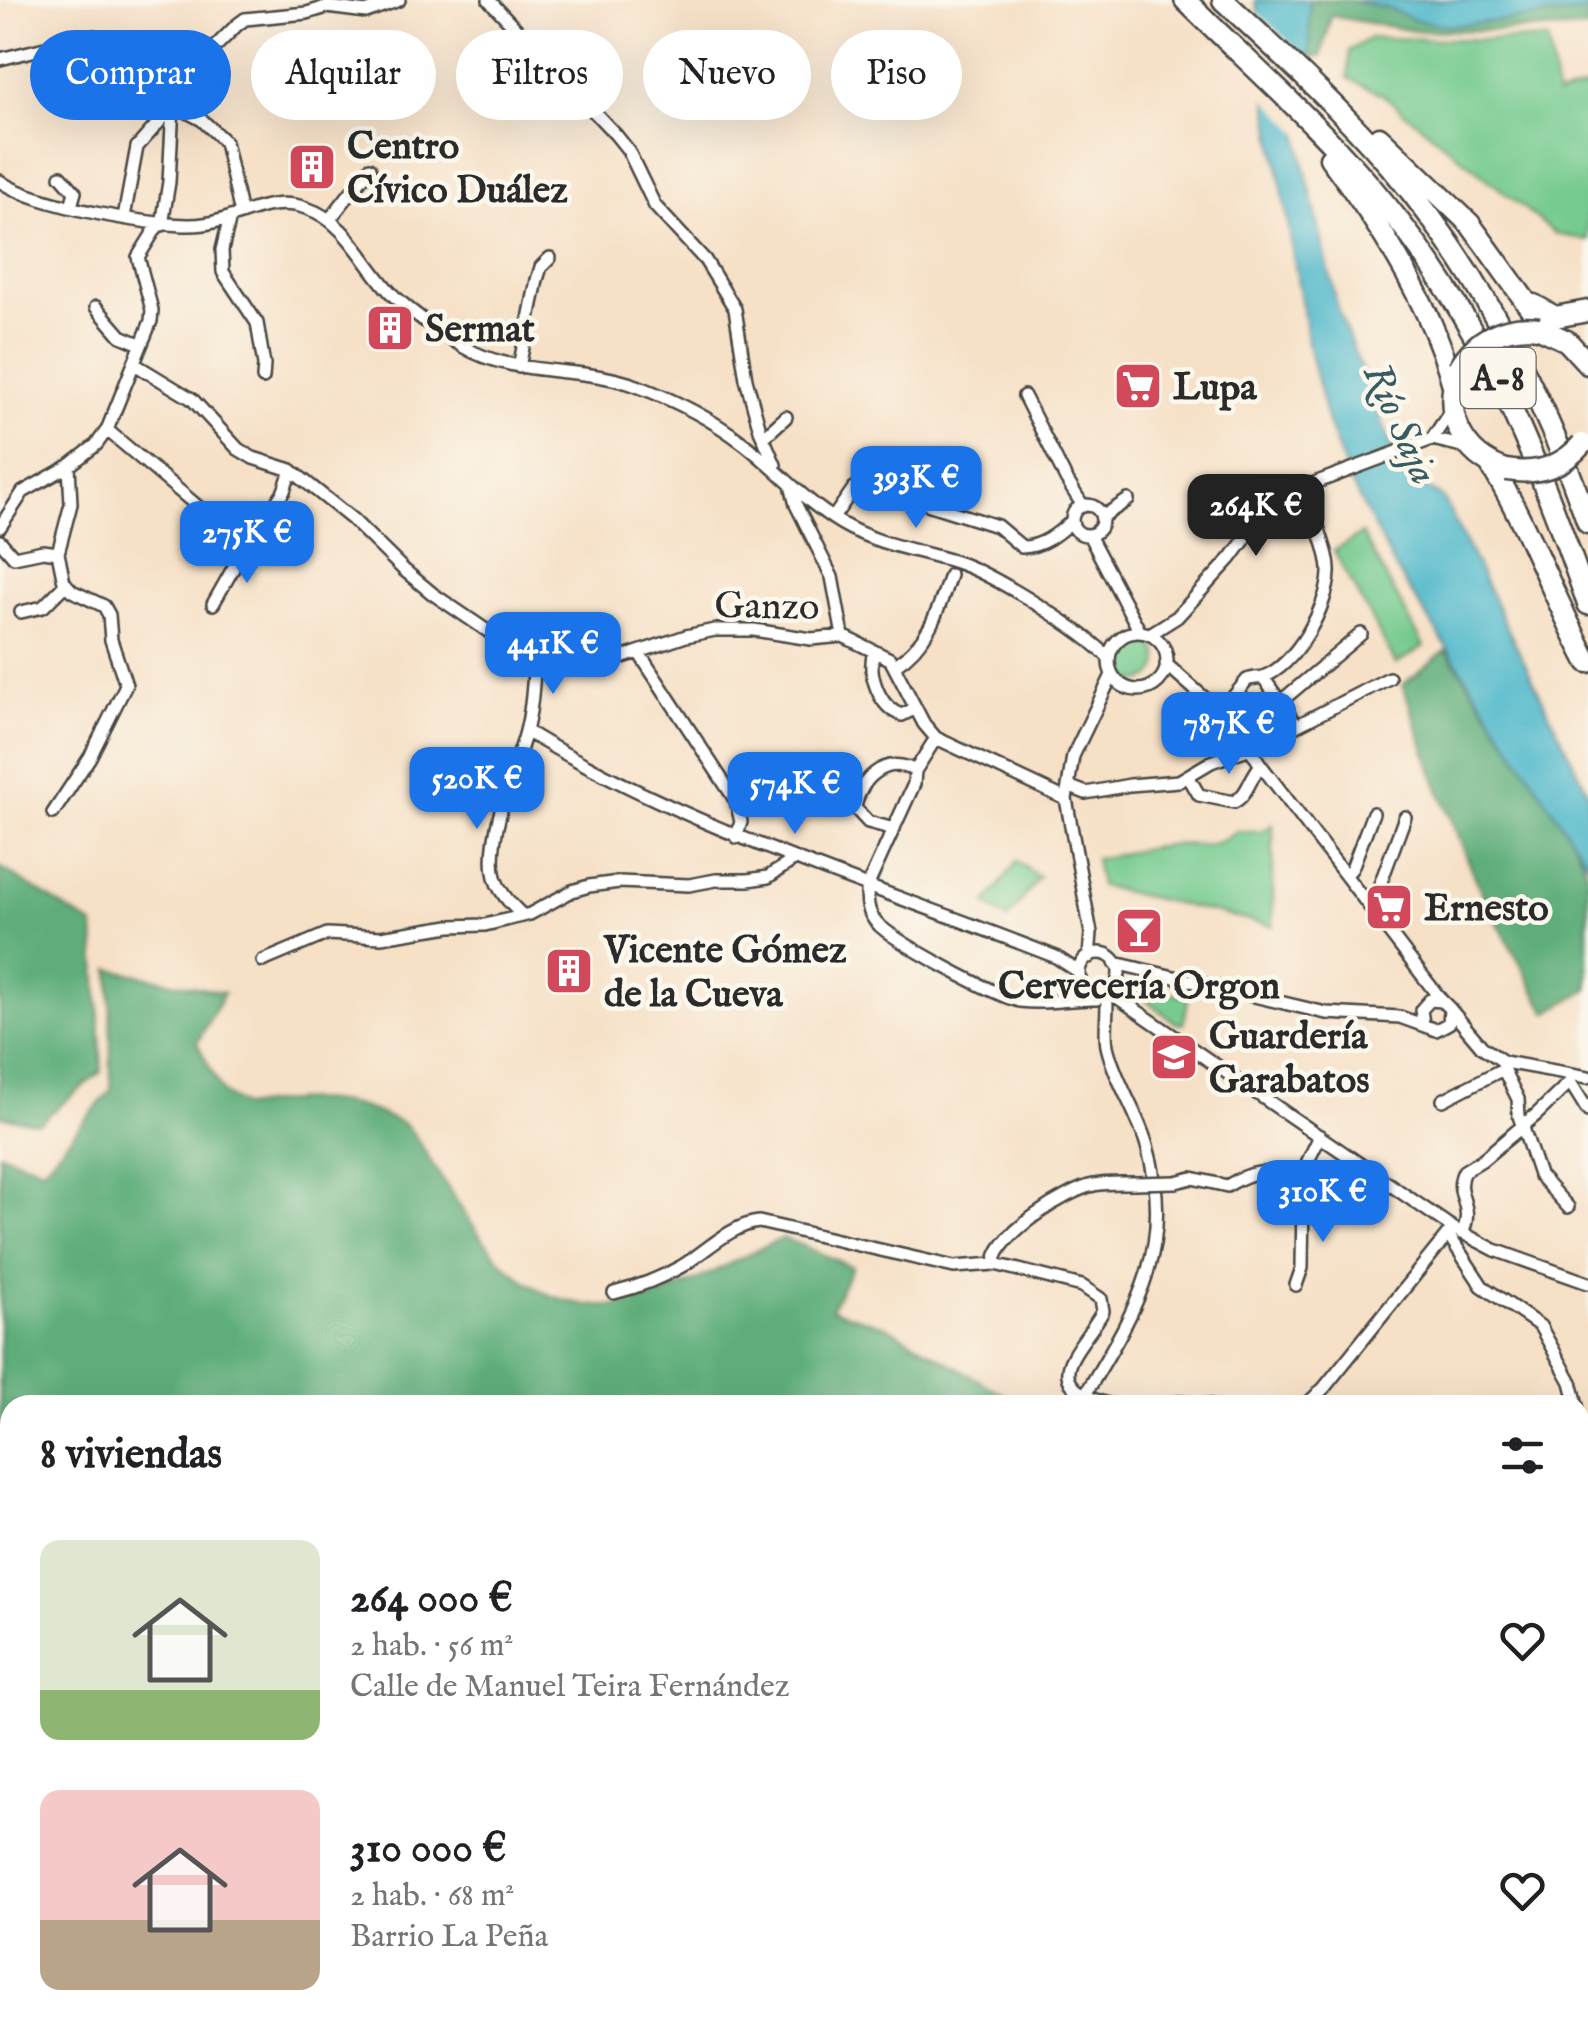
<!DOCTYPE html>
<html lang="es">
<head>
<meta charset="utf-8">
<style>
	body { margin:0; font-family:"IM FELL English",serif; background:#f6f6f6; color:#202124; height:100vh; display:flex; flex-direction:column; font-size:38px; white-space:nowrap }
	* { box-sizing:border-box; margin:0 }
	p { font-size:32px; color:#757577 }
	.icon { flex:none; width:55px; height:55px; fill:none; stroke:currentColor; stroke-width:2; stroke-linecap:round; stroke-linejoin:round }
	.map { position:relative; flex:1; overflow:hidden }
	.drawer { position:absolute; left:0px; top:1395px; width:1590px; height:642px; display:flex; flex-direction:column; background:#fff; border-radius:30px 30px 0 0; box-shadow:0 10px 40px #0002 }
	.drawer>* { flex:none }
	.guide { position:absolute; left:30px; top:30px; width:1000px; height:90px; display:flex; gap:20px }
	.price { position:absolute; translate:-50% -85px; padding:0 22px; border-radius:20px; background:#1a73e8; color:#fff; font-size:32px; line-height:65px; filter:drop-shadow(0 2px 5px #0008) }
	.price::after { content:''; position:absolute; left:50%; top:60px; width:30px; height:22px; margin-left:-15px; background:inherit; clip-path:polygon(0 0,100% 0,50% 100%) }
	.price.current { background:#222; color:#fff }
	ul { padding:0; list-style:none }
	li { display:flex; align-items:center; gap:30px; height:250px; padding:0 40px }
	li span { display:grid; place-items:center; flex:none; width:280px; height:200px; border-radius:20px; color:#555 }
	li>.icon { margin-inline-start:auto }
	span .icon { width:120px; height:120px; fill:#fffc; stroke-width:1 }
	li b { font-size:42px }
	h2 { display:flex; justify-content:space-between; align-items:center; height:120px; padding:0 40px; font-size:42px }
	.pill { padding:0 35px; border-radius:45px; background:#fff; box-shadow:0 10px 40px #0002; font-size:35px; line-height:90px }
	.pill.current { background:#1a73e8; color:#fff }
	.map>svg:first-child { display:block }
	.green { fill:#74ca8f; stroke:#507a5d; stroke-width:2.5 }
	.forest { fill:#5fae7a; stroke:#456c52; stroke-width:2.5 }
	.water { fill:#4eb8ca; stroke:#3c727a; stroke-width:2.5 }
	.pier { fill:#f6e0c6 }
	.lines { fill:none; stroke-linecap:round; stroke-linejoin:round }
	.minor-casing { stroke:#494642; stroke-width:16 }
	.trunk-casing { stroke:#494642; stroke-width:25 }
	.motorway-casing { stroke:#494642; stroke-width:25 }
	.minor { stroke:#fff; stroke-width:11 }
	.trunk { stroke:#fff; stroke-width:20 }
	.motorway { stroke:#fff; stroke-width:20 }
	.minor-bridge-casing { stroke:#494642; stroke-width:16; stroke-linecap:butt }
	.trunk-bridge-casing { stroke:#494642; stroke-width:25; stroke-linecap:butt }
	.minor-bridge { stroke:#fff; stroke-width:11 }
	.trunk-bridge { stroke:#fff; stroke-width:20 }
	.labels { text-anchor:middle; stroke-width:9; stroke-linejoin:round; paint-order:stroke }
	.shield { fill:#fbf7ec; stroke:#696865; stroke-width:2.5 }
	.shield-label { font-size:35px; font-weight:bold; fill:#2b2b2b }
	.poi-label { font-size:38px; font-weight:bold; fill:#2b2b2b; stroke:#fbf7ec; text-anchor:start }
	.street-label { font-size:38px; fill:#2b2b2b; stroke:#fbf7ec }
	.water-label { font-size:40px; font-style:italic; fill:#375c63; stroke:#fbf7ec }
</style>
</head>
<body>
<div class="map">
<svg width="1588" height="2036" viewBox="0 0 1588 2036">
	<rect width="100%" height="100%" fill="#fbf7ec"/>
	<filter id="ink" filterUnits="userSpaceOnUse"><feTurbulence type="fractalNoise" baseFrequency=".01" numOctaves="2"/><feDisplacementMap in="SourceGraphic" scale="20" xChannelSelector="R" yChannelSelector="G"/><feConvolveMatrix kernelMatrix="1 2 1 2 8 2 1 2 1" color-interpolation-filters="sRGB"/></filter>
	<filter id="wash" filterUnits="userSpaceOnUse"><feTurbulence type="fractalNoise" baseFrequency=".0048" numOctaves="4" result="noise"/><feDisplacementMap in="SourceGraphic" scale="40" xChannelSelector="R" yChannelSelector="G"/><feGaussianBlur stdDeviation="2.25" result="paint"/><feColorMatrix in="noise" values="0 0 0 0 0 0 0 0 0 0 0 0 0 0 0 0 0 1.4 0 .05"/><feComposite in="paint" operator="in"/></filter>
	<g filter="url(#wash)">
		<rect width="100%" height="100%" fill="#f6e0c6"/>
		<path class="green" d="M1370,38L1548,40L1557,96L1588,86V240L1556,234L1383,95L1348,78L1349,51Z
			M1362,534L1424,646L1396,664L1334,551Z
			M1117 660a21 21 0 1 1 42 0a21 21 0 1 1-42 0Z
			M1273,824V926L1100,886L1095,859C1119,855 1144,848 1168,845C1200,842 1210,852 1238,831L1262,832Z
			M1017,861L1039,877L1007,920L986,904Z
			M1130,984L1189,997L1183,1024L1176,1023L1136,992Z"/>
		<path class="forest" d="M1309,0H1350L1389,9L1588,11V29L1414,31L1331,16L1321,57L1310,56Z
			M1446,650L1570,833L1588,873V989L1547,1013L1482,894L1437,785L1403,685Z
			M0,867L94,926L102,1071L39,1123L0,1116Z
			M110,969L224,993L197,1043L223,1093L244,1107C292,1098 340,1095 385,1116C392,1119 401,1122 406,1126C417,1135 425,1153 432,1164C476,1229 509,1301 599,1306C659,1309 729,1260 784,1238L852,1267L831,1309L888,1327L1021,1405H10V1636L0,1633V1153L43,1169L111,1090Z
			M1580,1637L1588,1639V2036H1506V2028H1580Z
			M10,1830V2020L0,2014V1838Z
			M23,2028H414L415,2036H38Z"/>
		<path class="water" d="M1255,0H1309L1310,66L1297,123L1303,159L1339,313L1402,473C1414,489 1431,485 1444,499L1588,792V864L1396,569L1349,479L1328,423L1310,353L1266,95L1260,20Z
			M1350,0H1588V12L1450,26L1414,20L1389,9Z"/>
		<path class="pier" d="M1252,8L1315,66L1312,96L1302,123L1304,137L1261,94L1258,35Z"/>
	</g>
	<g filter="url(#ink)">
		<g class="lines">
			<g class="minor-casing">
				<path id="minor" d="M489,0L616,135L628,150L655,206L705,260L735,309L746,379L760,430L775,465
					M0,59L94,36L101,38L113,65L124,78L202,120L225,142L241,214
					M61,176L75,192L71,206
					M0,181C31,205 165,230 204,224C239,219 270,195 306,208C349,222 364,267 395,297C415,315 439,332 462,346C515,378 580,365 637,386C674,400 712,419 743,443C777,469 805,502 842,524C878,545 918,550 956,562C993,574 1083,630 1109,658
					M124,217L137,147L183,95L212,50L237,25L245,19L307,13L327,7L366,12L399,0
					M230,217L222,250L223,272L257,323L264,365L263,378
					M330,219L370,168
					M162,225L169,182L173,105
					M96,307L121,336L140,344
					M136,365L192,399L238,449L253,458L291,470L352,519L404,570L433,594L489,632L535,658L594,667L686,636L715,630H754L811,639L843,636L890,659L924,724L936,738L1066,799
					M519,367L537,280L541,267L550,258
					M1024,396L1066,479L1083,506
					M107,430L246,547
					M763,438L786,417
					M1432,439L1452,409
					M791,485L796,505L832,577L843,636
					M1072 520a15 15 0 1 1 30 0a15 15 0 1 1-30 0Z
					M1102,517L1128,500
					M833,518L854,488L867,481L908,498L997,526L1022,547C1042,547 1057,534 1072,521
					M0,527L23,492L69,466
					M1089,535L1140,632
					M0,541L14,557L43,551L58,553
					M213,604L239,558L284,491L291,470
					M21,612L43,607L66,584
					M1109 661a29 29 0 1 1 58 0a29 29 0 1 1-58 0Z
					M1150,634L1177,617L1231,558L1262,516L1288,493L1432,439L1466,447
					M874,652C867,673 879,708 902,715L916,708
					M639,653L736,801L741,822L736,837
					M1166,664L1235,725L1260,764L1442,1001
					M894,666C928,644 938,612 950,575
					M1263,677L1296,725
					M1255,724L1229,702L1247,680C1252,678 1258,678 1263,677C1296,665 1328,606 1329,573C1330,556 1320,536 1316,519
					M526,731C692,832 877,886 1056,957L1079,972
					M936,738L915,771L914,784L867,887C867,901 867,913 877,923C893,941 997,997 1020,1001C1046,1005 1071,998 1097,999
					M1228,755L1242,734L1361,634
					M1188,776L1199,795L1234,802C1248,795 1250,777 1261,765
					M1068,786L1086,793L1130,785L1179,781L1211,762L1259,745L1389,678
					M53,813L90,757L126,685L111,640L109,615L104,606L72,591L64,582L58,553L71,504L69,466L96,445L107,430L151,321L152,310L138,257L158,225
					M894,829L868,822L855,808C859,779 887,754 915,771
					M1346,875L1352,868L1373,813
					M1367,903L1375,898L1405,817
					M523,916C510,904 496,889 494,872C488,833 514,772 525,735C532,710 533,684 535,658
					M1079 973a20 20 0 1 1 40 0a20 20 0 1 1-40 0Z
					M1089,957L1091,933L1066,799L1073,756L1112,675
					M263,961L327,934L381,937L450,926L485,925L530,914L572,891L589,886L619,882L689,885L716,880H748L768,877L795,859
					M1115,963L1326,1013L1400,1017L1436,1030L1449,1023L1450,1009L1442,1001L1430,1000L1421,1010L1423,1023
					M1108,991L1453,1228L1495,1250L1588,1283
					M1450,1009L1482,1047L1504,1062L1588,1077
					M1504,1062L1503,1069L1518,1099L1519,1116L1539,1175L1568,1207
					M1570,1082L1588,1111
					M1443,1100L1503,1069
					M1176,1182L1192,1178L1227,1186C1288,1149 1276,1201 1303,1196L1308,1161L1320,1136
					M1462,1233C1476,1205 1452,1195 1464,1171L1482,1160L1537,1114L1570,1082L1571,1075
					M1448,1234L1482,1286L1540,1326L1571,1382L1577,1405
					M995,1264C994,1236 1069,1189 1094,1185C1107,1182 1121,1183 1134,1183
					M1296,1285L1302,1268L1303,1196
					M614,1293C638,1287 661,1278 682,1266C706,1251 731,1225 759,1222L954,1267L995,1264L1082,1286L1101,1299L1103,1311C1080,1352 1033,1383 1111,1405
					M1079,1405C1130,1318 1178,1253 1147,1146C1137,1111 1115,1081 1107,1046C1104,1028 1109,1010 1106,992
					M1168,1405L1179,1402L1210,1405
					M1306,1405L1324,1388L1453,1228
					M1580,1535L1587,1545
					M1154,2036L1159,2028"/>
			</g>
			<g class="trunk-casing">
				<path id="trunk" d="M1539,328L1567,341L1588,364
					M1458,370C1442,413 1462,456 1506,470"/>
			</g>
			<g class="motorway-casing">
				<path id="motorway" d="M1185,0C1254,68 1327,132 1387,206C1485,326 1538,460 1588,604
					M1223,0C1280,53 1339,107 1390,166C1479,271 1543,394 1588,523
					M1379,137L1470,224L1547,331
					M1330,158C1379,223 1432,306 1453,385
					M1534,305L1555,317L1588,311
					M1490,464C1529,527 1553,597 1588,662"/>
			</g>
			<use href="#minor" class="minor"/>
			<use href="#trunk" class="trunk"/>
			<use href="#motorway" class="motorway"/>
			<g class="minor-bridge-casing">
				<path id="minor-bridge" d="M1134,1183L1176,1182"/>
			</g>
			<g class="trunk-bridge-casing">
				<path id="trunk-bridge" d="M1459,368C1476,338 1505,324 1539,328
					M1507,470C1537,475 1562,467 1582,444"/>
			</g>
			<use href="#minor-bridge" class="minor-bridge"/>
			<use href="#trunk-bridge" class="trunk-bridge"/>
		</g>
	</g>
	<defs>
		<g id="building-square" transform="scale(2.5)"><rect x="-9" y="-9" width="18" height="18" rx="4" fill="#d1495b" stroke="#fbf7ec"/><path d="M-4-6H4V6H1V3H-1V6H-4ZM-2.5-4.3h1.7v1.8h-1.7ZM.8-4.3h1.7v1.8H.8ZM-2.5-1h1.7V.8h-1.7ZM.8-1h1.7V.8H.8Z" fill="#fff"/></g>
		<g id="supermarket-square" transform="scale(2.5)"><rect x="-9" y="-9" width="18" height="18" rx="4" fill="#d1495b" stroke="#fbf7ec"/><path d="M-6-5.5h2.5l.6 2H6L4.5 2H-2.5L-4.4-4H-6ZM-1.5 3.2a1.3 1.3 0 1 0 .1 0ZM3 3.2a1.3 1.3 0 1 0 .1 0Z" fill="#fff"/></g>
		<g id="bar-square" transform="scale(2.5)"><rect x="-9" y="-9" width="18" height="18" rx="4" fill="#d1495b" stroke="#fbf7ec"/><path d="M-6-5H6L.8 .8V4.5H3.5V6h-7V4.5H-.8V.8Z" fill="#fff"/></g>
		<g id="school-square" transform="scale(2.5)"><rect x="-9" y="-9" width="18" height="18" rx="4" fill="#d1495b" stroke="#fbf7ec"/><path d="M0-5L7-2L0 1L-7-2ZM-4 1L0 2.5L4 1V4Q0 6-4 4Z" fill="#fff"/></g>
	</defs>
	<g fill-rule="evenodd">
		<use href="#building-square" x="312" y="167"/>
		<use href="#building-square" x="390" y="328"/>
		<use href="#supermarket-square" x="1138" y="386"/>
		<use href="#supermarket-square" x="1389" y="907"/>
		<use href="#bar-square" x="1139" y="931"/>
		<use href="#building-square" x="569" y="971"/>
		<use href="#school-square" x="1174" y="1057"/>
	</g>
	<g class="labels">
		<rect class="shield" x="1460.5" y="348" width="75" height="60" rx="8"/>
		<g class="shield-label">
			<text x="1498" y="390">A-8</text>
		</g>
		<g class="poi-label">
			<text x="347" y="158">Centro<tspan x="347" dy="44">Cívico Duález</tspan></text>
			<text x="425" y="341">Sermat</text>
			<text x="1173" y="399">Lupa</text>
			<text x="1424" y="920">Ernesto</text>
			<text x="604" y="962">Vicente Gómez<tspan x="604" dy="44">de la Cueva</tspan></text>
			<text x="1139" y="998" text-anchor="middle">Cervecería Orgon</text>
			<text x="1209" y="1048">Guardería<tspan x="1209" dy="44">Garabatos</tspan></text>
		</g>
		<g class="street-label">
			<text transform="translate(767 605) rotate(1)" y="13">Ganzo</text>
		</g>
		<g class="water-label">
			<text transform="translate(1402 423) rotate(66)" y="14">Río Saja</text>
		</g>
	</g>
</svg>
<b class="price" style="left:916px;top:531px">393K €</b>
<b class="price current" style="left:1256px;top:559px">264K €</b>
<b class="price" style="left:247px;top:586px">275K €</b>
<b class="price" style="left:553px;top:697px">441K €</b>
<b class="price" style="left:1229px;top:777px">787K €</b>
<b class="price" style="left:477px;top:832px">520K €</b>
<b class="price" style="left:795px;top:837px">574K €</b>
<b class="price" style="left:1323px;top:1245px">310K €</b>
<div class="guide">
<a class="pill current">Comprar</a>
<a class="pill">Alquilar</a>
<a class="pill">Filtros</a>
<a class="pill">Nuevo</a>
<a class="pill">Piso</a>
</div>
<section class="drawer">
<h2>8 viviendas<svg class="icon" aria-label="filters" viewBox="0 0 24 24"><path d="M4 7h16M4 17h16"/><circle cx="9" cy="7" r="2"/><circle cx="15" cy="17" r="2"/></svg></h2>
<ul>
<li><span style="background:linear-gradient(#dfe7d0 75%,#8fb573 0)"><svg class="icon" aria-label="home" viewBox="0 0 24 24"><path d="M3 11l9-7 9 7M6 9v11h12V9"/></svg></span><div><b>264 000 €</b><p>2 hab. · 56 m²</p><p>Calle de Manuel Teira Fernández</p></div><svg class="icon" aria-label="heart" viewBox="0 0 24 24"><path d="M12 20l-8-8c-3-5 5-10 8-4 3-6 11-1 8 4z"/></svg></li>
<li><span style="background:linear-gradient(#f6c9c9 65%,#b9a48a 0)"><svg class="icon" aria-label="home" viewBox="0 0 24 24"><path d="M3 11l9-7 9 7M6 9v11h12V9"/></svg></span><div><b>310 000 €</b><p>2 hab. · 68 m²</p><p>Barrio La Peña</p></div><svg class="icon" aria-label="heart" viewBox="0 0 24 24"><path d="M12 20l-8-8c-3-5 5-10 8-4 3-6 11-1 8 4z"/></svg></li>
</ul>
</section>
</div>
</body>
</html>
